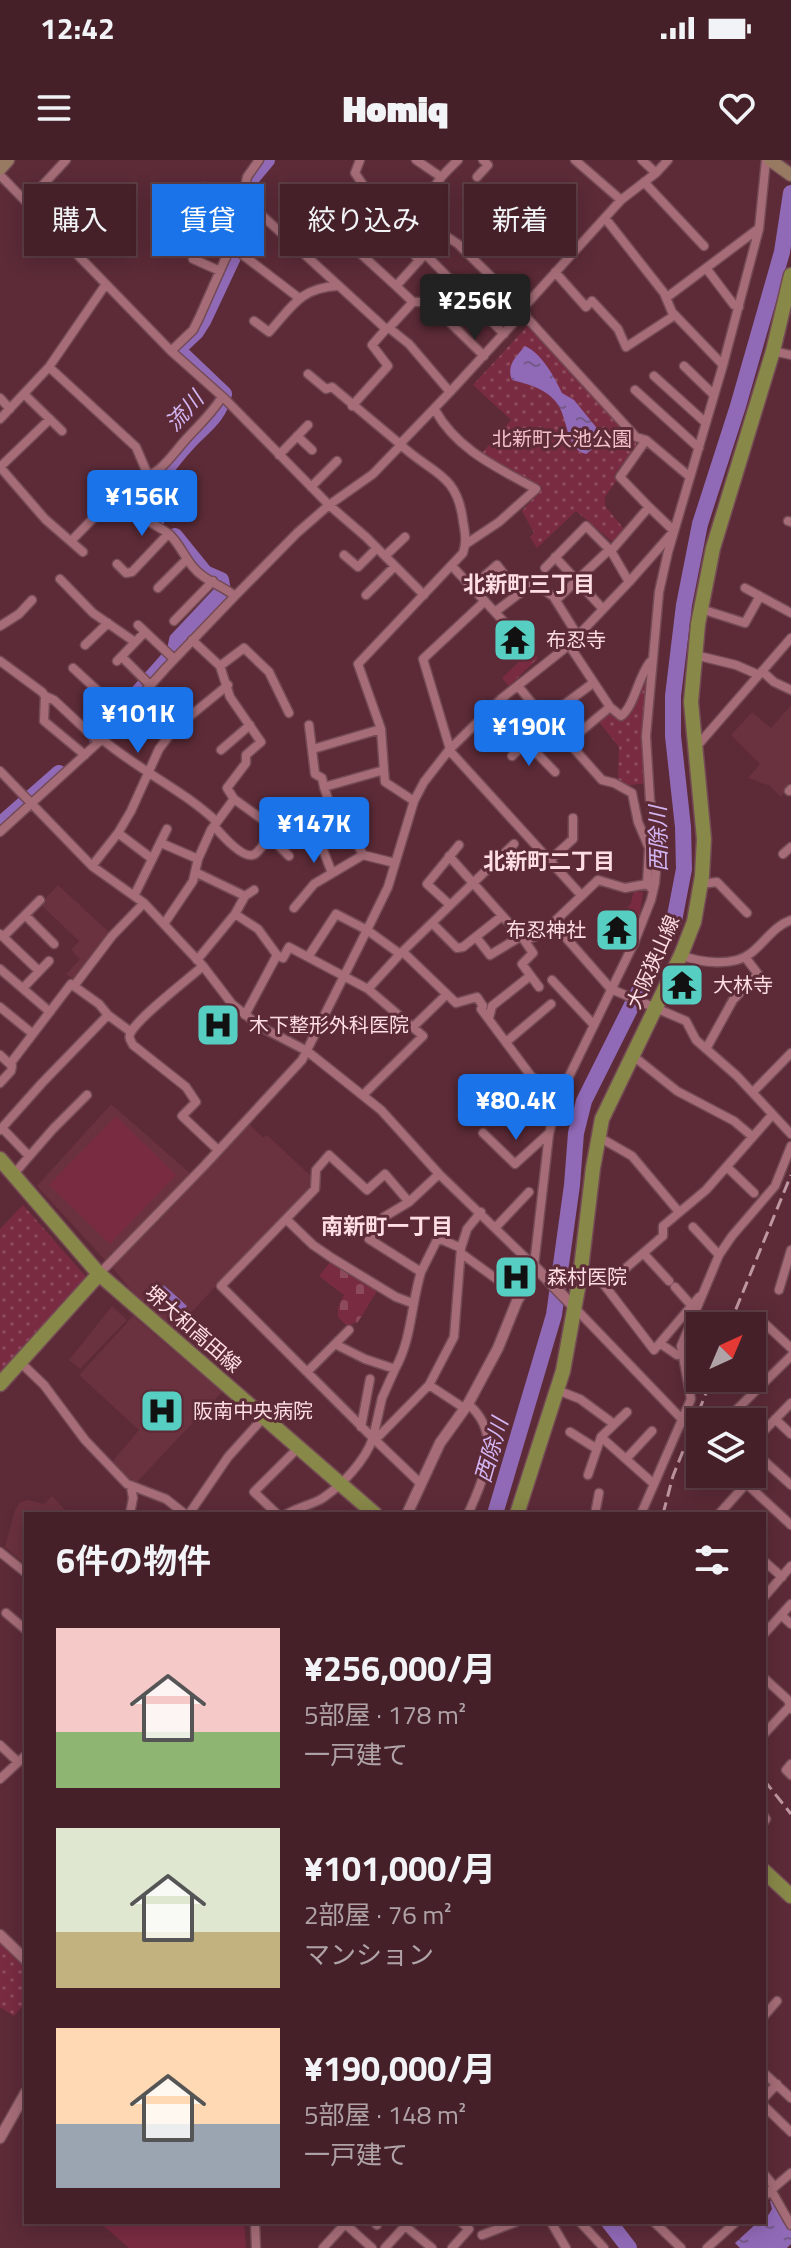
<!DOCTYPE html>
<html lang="ja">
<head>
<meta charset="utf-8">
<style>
	body { margin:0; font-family:"Titillium Web","Noto Sans JP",sans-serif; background:#4c2831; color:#f1f3f6; height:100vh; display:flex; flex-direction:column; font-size:30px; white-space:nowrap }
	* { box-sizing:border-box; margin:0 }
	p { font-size:26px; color:#b0a3a8 }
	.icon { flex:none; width:44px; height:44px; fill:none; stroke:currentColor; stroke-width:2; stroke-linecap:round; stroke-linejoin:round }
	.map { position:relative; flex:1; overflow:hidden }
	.panel { position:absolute; left:24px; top:1352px; width:742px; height:712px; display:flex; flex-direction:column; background:#452029; border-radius:0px; box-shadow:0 4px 20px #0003,0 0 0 2px #5d3e46 }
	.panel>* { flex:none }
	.guide { position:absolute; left:24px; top:24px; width:744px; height:72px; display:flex; gap:16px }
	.needle { width:52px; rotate:44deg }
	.controls { position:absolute; left:686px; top:1152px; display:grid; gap:16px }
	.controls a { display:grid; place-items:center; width:80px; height:80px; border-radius:0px; background:#452029; box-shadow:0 4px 20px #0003,0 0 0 2px #5d3e46; font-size:40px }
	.price { position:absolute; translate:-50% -68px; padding:0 18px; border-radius:8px; background:#1a73e8; color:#fff; font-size:26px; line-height:52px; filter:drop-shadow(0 2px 4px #0008) }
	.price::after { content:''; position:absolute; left:50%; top:48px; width:24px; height:18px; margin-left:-12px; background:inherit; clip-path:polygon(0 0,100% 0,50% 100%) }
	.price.active { background:#222; color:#fff }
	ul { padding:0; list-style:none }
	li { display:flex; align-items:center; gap:24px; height:200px; padding:0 32px }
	li span { display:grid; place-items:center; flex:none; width:224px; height:160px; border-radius:0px; color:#555 }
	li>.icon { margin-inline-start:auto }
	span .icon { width:96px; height:96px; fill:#fffc; stroke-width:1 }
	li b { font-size:34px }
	h2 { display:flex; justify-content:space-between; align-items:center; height:96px; padding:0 32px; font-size:34px }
	.tag { padding:0 28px; border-radius:0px; background:#452029; box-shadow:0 4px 20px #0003,0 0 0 2px #5d3e46; font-size:28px; line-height:72px }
	.tag.active { background:#1a73e8; color:#fff }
	.status { display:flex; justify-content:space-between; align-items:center; height:56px; padding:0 40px; background:#452029; direction:ltr }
	.status svg { height:22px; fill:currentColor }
	header { display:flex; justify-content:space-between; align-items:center; height:104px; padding:0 32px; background:#452029; font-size:36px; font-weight:800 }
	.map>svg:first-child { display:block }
	.built { fill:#6a313e }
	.grass { fill:url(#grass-dots) }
	.forest { fill:url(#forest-firs) }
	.cemetery { fill:url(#cemetery-stones) }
	.garden { fill:#792c41 }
	.water { fill:url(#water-ripples) }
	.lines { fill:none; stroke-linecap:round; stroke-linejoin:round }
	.river { stroke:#916ab7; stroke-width:16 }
	.minor-casing { stroke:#744a55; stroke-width:11 }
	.tertiary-casing { stroke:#744a55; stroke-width:13 }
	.secondary-casing { stroke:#744a55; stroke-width:15 }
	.primary-casing { stroke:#744a55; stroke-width:17 }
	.minor { stroke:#a66d78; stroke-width:8 }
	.tertiary { stroke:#a66d78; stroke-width:10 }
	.secondary { stroke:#977a61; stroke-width:12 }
	.primary { stroke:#888849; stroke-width:14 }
	.rail { stroke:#bf97a0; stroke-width:3; stroke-dasharray:12 6; stroke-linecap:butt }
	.labels { text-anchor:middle; stroke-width:6; stroke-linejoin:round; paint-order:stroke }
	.park-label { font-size:20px; fill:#f3bfc8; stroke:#5c2b37 }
	.poi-label { font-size:20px; fill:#fedde3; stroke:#5c2b37; text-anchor:start }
	.street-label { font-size:20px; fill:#fedde3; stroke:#5c2b37 }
	.water-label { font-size:22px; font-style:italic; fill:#d3b5f3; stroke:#5c2b37 }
	.neighbourhood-label { font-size:22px; font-weight:bold; fill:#fedde3; stroke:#5c2b37 }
</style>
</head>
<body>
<div class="status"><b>12:42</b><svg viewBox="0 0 49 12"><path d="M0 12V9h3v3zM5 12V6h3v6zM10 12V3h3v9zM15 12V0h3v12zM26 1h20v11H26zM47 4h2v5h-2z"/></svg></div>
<header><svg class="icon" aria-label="menu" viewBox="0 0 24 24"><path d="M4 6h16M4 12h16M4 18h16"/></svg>Homiq<svg class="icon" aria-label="heart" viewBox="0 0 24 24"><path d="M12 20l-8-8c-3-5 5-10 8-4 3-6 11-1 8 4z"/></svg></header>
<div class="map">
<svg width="791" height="2088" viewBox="0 0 791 2088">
	<defs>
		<pattern id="grass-dots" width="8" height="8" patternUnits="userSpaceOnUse" patternTransform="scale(2)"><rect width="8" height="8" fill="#792c41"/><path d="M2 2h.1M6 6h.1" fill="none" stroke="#8d4a5c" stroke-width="1.8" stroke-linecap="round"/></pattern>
		<pattern id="forest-firs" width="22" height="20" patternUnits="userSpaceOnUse" patternTransform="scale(2)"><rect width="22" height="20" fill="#792c41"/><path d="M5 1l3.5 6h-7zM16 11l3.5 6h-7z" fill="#8d4a5c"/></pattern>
		<pattern id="cemetery-stones" width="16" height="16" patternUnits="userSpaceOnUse" patternTransform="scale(2)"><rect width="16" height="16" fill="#792c41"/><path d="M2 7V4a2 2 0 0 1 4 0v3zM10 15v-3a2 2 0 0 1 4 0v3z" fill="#8d4a5c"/></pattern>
		<pattern id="water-ripples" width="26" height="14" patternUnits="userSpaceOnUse" patternTransform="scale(2)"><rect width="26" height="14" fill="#916ab7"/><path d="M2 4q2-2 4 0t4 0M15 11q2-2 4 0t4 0" fill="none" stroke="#755a89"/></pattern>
	</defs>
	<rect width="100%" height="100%" fill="#5c2b37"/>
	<path class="built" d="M791,545V626L781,637L770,626L748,618L760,604L731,575L752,552L771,568Z
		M58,725L110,773L98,786L95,796L73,819L66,814L80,799L71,790L79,781L40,744Z
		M111,944L191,1014L105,1100L37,1026Z
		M248,963L263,978L267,975L312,1017L307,1034L271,1067L175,1170L135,1135L112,1107Z
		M112,1146L127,1160L80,1209L69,1200Z
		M133,1156L222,1232L135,1324L112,1302L139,1270L79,1215Z
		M52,1336L69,1354H26V1405L5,1387L15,1350L20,1342L28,1340L44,1344Z"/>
	<path class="grass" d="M529,164L636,282V286L614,315L616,321L605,337V346L624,369L614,383L576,351L537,388L530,377L534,373L522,351L543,328L482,293L511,260L473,225Z
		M642,516L646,518L641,578L646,623L624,626L618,622L619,587L598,561L606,554L626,558L630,553Z
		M23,1045L88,1119L0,1215V1069Z
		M0,1783L26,1806V1842L14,1856L0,1847Z"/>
	<path class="forest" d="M634,731L643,732L639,760L633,773L621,757L631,743Z"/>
	<path class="cemetery" d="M525,484L538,498L509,526L502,518L523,498L518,492Z
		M331,1101L377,1131L358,1162L347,1166L338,1157V1148L344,1135L319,1116Z"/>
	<path class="garden" d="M116,956L176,1015L110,1084L49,1025Z
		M99,2062H244L246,2088H129Z"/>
	<path class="water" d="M525,186C542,194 554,216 562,233L574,240L609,283L606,287L598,285L586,294C565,289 569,258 556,242C545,228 527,224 512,220C506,205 516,197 525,186Z
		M164,1125L187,1146L178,1156L155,1135Z
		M770,2041H773L783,2062L791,2069V2084L787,2088H740L735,2083L758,2062H764L772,2049Z"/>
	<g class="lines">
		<path class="river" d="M156,362C144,356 128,342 140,327C146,319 158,316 166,309C173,301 179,292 187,284C201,268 220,257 224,234L181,193L180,187L196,172L203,161L234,95L252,18L267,0
			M97,579L175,491L177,480L223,431L221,420L205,413L175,376
			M0,665L59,613
			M495,1354L554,1155L572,1025L576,973L584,941L674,761L684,709L683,667L673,576V536L684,445L700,364L738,246L782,92L791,33
			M609,2062L629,2088"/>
		<g class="minor-casing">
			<path id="minor" d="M360,0L355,13L366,29
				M416,0L441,17
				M575,0L621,40
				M642,0L656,13
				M0,15L171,191L193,170L199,158L231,86L243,38L386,169L389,168L409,184L450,232L400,284C431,314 457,312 463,361C465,372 467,382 463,393L358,504L381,569L313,589
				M477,17L488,5L483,0
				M644,22L704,86
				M243,38L247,17L259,0
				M27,42L66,0
				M605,58L664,133L672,152L723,205
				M191,60L233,78
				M437,70C422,36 433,24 458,0
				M231,86L299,138
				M179,88L205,27
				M425,94L504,174
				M193,99L220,111
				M706,108L734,145L739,147
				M555,112L586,147L592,141L618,169L626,187L675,155
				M396,126L339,74L366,29L419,101
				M666,138L758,69
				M413,142H429L484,196
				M523,148L527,158L636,277L646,280L690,317
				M254,161L269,172C292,147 300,128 337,126
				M389,168L413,142L396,126L425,94L437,70L458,84L523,148L621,40L656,13L668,0
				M171,191L225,239L329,345L373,314L400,286
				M773,191L791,195
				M684,206L714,235
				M49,207L136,287L148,315
				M308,214L326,229L332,227L400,284
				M654,216L706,263
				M635,230L699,288
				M450,232L518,158L523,148
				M24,234L62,271
				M0,238L10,249
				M352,246L388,206L372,185L386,169
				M435,250C457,290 498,308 536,329L499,362L466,384
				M0,259L49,207L106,124
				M297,276L312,290
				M279,295L308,265
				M0,307L45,359L83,392
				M0,307L50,259
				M311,327L337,301
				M788,361L791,362
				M73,379L115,336L131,338
				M611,391L649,347L620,317L646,280
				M344,395L358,407L377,388
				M385,396L405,377
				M555,397L603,449
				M117,404L126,413L132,412L168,374
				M452,406L506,464
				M545,408L586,366L611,391L629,422L569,485L501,539L449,590L581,735
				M60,419L93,453L135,482
				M629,422L674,371L649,347
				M472,427L497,405L519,434
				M158,428L186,400
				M745,428L791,453
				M366,435L395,406
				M235,436L297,373L329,345L366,377L424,435
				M553,436L578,476
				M556,440L609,390
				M701,449L745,463L760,436
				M495,452L529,426L541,428L554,437
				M174,461L213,421
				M138,465L174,499
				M0,466L19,454L32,440
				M85,485L108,463
				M569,485L610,547L621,556C634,547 638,517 650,502
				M695,495L736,505L759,515
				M123,498L150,525
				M0,501L42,532L45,536L44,561L85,595
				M117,501L145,472
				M220,506L244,488L269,512L289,553
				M73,508L124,555
				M762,511L774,522L791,530
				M518,526L545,559
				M45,536L54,540L99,582
				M610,547L568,582L602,620L614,623L632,633L638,662L649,688L647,724L653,730
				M309,565L315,614L322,618L324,627L384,610L385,622L414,641L388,727L367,770L400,794L473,723L524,780L534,777L553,763L611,829L686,861L696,880L737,916L791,974
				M381,569L384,610
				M102,579C138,610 182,629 217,662
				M526,582L555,612
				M697,586L791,478
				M450,589L423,499L485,441
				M221,590L250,565
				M512,596L538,571V566L545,559L593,523
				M0,611L92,706L144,743L203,806L232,844L261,867L307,891L381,950L439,1014L534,1106
				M324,627L330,645L336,644L363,695L395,703
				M789,631L791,629
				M234,639L266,662L279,686L289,696
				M414,641L424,622L449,590
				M214,666C221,674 244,701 255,694C261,690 267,679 272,673
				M314,667L332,713
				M0,672L102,579L166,508L235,436C225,428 214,424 204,417C188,407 183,388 170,375C156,362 113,352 137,323C143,317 151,315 158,310C169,301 177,289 187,278C200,264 212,253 222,237
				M118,673L151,698
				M161,683L198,699
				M783,694L791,687
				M449,696L473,723L514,684
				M550,700L573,679V658
				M92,706L118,673L131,651L159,589L174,569L228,525
				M195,712L245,736
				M701,724L717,722L747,753
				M134,736L167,669
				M450,745L427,724L459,685
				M294,748L314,724L363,695
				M235,754L258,769L277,795L245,855
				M25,755L54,784
				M432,763L457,788L463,787L502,756
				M553,763L598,720L625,728L647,724
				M164,764L193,721L198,699L211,670L234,639L227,628L246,603V595L261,582L230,537L220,506L192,480
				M0,774L39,811
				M3,777L40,740
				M476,777L490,795L520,777
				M524,780L533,793L522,804L539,827
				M403,792L456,843L477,837L483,846L481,849L531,916L558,939
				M277,795L283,798L289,787L368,829L423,876L363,935
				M681,795C700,803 734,807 751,793C765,782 774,766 791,760
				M197,800L235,754L245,736L254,730
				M203,806C187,820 140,856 131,872C128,878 130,879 133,885L186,927L196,942L182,956L218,990
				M0,809L50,852
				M552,820L594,865
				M74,826L112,776L144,743
				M24,827L49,801
				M368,829L400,794
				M0,847L33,874
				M489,858L492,846L530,816
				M413,867L447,834
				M506,882L551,844
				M706,889L733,840L758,814L745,797
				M0,895L12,906L11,911L0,923
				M632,895L677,931L734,961L753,977
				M10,904L71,824L99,844L108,855
				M753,932L791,893
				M2,968L29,996
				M0,970L42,923L108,855L131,872
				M483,973L515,1004L548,974
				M597,976L632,996L679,1052
				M727,1007L754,1033
				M13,1015L53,969L87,935
				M286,1059L313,1085L332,1098L396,1137L412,1143
				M496,1067L529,1032
				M462,1094L520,1136
				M644,1094L669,1121
				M719,1095L732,1076L775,1026L791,986
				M534,1106L549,974L558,939L634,783L651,740L655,723L659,676L650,640L646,576L659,432L668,392L723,205L759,69L766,0
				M421,1112L438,1078L461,1088
				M99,1114L205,1005L302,900L367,770L336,754L308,797
				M580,1117H595L605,1126L663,1076V1066L706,1030L772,955
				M605,1126L654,1190L699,1137
				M675,1127L691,1145
				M779,1130L791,1090
				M575,1148L700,1278
				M763,1162L791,1188
				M335,1184L349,1170
				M661,1184L677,1195L682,1194
				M20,1202L44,1225L85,1280L127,1324L166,1339L185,1354
				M752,1210L763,1222
				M307,1212L221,1126L315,1029L316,1010L329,995L367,1030L385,1014L409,1042
				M429,1225L464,1248
				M557,1230L580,1239L614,1264
				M775,1259L791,1274
				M724,1262L791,1196
				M361,1267L370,1219
				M570,1272L597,1289
				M601,1277L654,1324
				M373,1278L379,1276L429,1225L454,1177L461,1088L467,1069L481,1052
				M373,1278L382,1238L395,1209
				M373,1278L421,1324
				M752,1283L791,1243
				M752,1290L791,1325
				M626,1299L652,1271
				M736,1314L791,1365
				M588,1315L601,1277L627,1252
				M130,1354L133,1338L131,1327
				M189,1354L228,1297L264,1257
				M277,1354L254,1332L299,1287
				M287,1354C298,1347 312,1345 323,1338C342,1325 365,1301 373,1278L307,1212L335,1184L365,1199L395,1209C412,1179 411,1144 421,1112L369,1079L384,1057L409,1042L439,1014
				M468,1354C484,1318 504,1274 468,1244
				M595,1354L599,1333
				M641,1354L691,1239L681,1186L719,1095L693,1067
				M719,1354L746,1324
				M0,1392L26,1413
				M764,1401L782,1417
				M764,1437L791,1406
				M6,1453L26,1470
				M781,1455L791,1464
				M764,1474L791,1444
				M764,1518L788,1540L791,1549
				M764,1574L789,1547
				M0,1585L18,1602
				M791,1604L786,1610L791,1615
				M0,1619L26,1595
				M764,1656L766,1659L764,1662
				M764,1856L777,1841
				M764,1913L791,1938
				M764,1938L777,1924
				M764,1946L791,1972
				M764,2014L775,2027
				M771,2030L791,2065
				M764,2036L791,2013
				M255,2062L256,2088
				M343,2062L372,2088
				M374,2062L377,2065
				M551,2062L566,2088
				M580,2062L604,2088
				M654,2062L681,2088
				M405,2066L432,2088
				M482,2075L516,2062
				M323,2088L345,2064
				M385,2088L406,2065
				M452,2088L469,2069L461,2062
				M707,2088L736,2062"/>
		</g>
		<g class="tertiary-casing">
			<path id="tertiary" d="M534,1106L575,1148
				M407,1354L440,1283L468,1244L498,1188L517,1141L533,1114L534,1106
				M0,1775L26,1800
				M0,1978L26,1932"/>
		</g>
		<g class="secondary-casing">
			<path id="secondary" d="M770,0L791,15
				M0,9L8,0"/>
		</g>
		<g class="primary-casing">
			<path id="primary" d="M0,999L99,1114L375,1354
				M0,1224L99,1114
				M517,1354L563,1211L580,1117L593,1008L602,959L681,795L694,762L702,716L704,679L691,542L698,464L713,388L773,191L791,115
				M764,1711L791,1736"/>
		</g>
		<use href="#minor" class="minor"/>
		<use href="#tertiary" class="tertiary"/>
		<use href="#secondary" class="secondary"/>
		<use href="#primary" class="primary"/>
		<path class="rail" d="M729,1166L791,1015
			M663,1354L673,1316L712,1218
			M764,1620L791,1654"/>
	</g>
	<defs>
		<g id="temple-square" transform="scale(2.3)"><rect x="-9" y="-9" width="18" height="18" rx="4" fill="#56cec2" stroke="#5c2b37"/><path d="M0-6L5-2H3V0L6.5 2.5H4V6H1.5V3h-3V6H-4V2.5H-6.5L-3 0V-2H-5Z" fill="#111"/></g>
		<g id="hospital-square" transform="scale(2.3)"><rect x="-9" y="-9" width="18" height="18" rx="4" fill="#56cec2" stroke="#5c2b37"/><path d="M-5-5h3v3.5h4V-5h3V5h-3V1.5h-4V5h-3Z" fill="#111"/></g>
	</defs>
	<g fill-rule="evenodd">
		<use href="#temple-square" x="515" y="480"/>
		<use href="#temple-square" x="617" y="770"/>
		<use href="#temple-square" x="682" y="825"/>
		<use href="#hospital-square" x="218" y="865"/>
		<use href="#hospital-square" x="516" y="1117"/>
		<use href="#hospital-square" x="162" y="1251"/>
	</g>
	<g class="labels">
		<g class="park-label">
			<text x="562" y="286">北新町大池公園</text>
		</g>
		<g class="poi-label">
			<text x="546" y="487">布忍寺</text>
			<text x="586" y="777" text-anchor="end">布忍神社</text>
			<text x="713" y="832">大林寺</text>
			<text x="249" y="872">木下整形外科医院</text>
			<text x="547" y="1124">森村医院</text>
			<text x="193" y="1258">阪南中央病院</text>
		</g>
		<g class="street-label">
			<text transform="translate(653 802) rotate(-66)" y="7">大阪狭山線</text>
			<text transform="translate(193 1169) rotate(41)" y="7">堺大和高田線</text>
		</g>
		<g class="water-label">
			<text transform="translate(184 251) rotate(-48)" y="8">流川</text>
			<text transform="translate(658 679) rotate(-91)" y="8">西除川</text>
			<text transform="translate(491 1290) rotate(-74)" y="8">西除川</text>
		</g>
		<g class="neighbourhood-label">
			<text x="529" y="432">北新町三丁目</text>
			<text x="549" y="709">北新町二丁目</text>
			<text x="387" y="1074">南新町一丁目</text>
		</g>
	</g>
</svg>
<div class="controls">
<a><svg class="needle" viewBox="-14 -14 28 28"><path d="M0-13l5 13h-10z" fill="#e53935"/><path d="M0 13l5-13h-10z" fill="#b0a3a8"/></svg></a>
<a><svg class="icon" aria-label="layers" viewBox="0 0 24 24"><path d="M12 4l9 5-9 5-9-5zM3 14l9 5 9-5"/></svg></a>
</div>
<b class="price active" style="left:475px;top:182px">¥256K</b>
<b class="price" style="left:142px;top:378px">¥156K</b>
<b class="price" style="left:138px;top:595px">¥101K</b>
<b class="price" style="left:529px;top:608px">¥190K</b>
<b class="price" style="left:314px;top:705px">¥147K</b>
<b class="price" style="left:516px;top:982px">¥80.4K</b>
<div class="guide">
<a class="tag">購入</a>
<a class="tag active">賃貸</a>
<a class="tag">絞り込み</a>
<a class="tag">新着</a>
</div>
<section class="panel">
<h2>6件の物件<svg class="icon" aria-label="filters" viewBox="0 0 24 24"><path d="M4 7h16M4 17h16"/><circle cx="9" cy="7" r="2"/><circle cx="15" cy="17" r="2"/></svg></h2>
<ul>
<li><span style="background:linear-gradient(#f6c9c9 65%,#8fb573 0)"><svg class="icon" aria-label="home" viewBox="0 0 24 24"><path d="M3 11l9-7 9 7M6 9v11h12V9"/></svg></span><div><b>¥256,000/月</b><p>5部屋 · 178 m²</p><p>一戸建て</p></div></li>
<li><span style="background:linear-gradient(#dfe7d0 65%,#c2b280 0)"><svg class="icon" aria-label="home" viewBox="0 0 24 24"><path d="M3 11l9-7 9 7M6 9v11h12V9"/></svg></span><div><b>¥101,000/月</b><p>2部屋 · 76 m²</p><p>マンション</p></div></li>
<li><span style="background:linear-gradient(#ffd9b3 60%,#9aa5b1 0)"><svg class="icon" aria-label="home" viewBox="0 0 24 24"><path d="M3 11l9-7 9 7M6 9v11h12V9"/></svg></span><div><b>¥190,000/月</b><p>5部屋 · 148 m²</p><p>一戸建て</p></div></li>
</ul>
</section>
</div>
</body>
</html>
